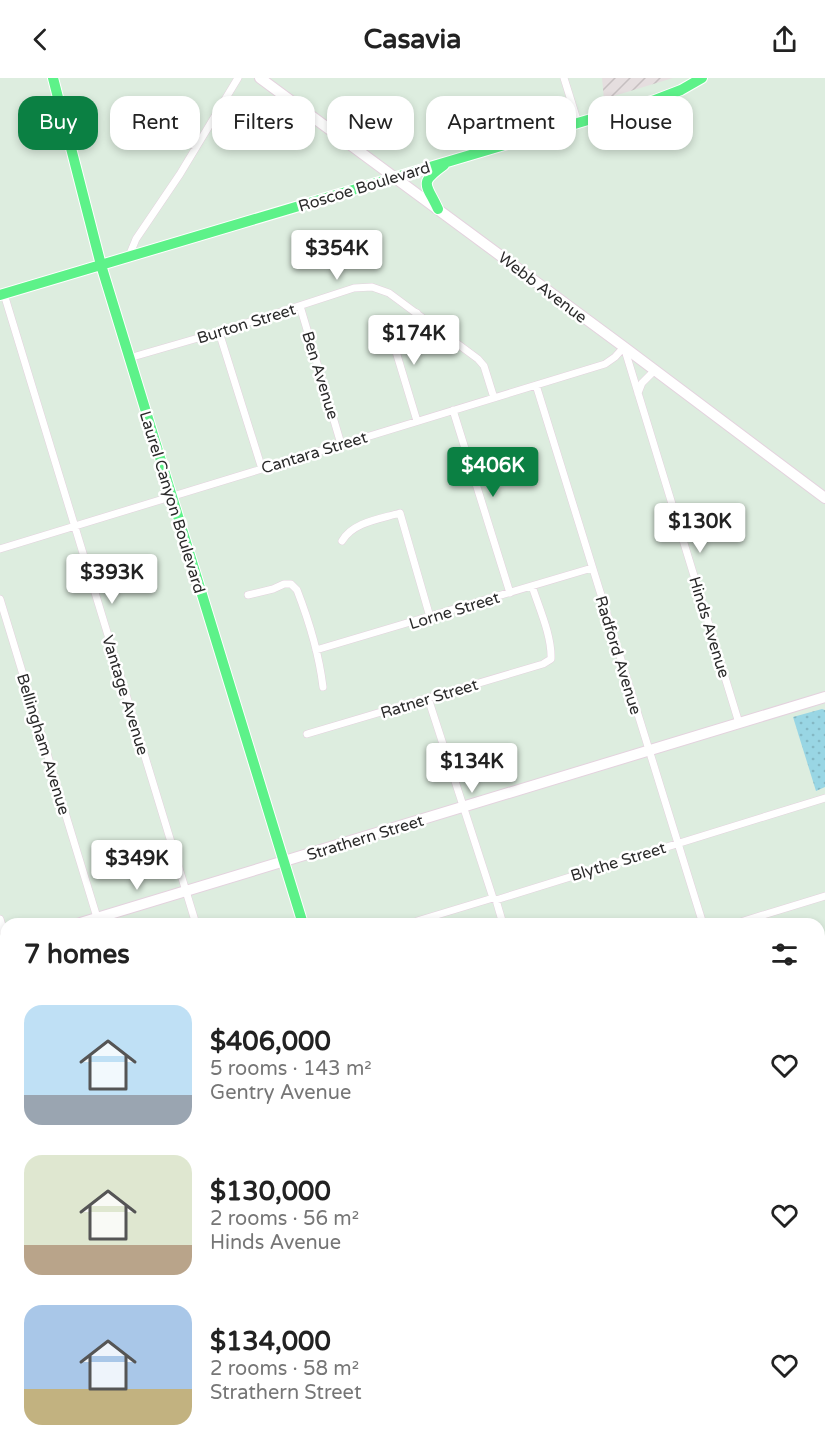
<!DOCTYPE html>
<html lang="en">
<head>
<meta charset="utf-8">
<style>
	body { margin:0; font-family:"Varela Round",sans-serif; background:#f6f6f6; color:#222; height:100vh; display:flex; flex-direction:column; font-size:22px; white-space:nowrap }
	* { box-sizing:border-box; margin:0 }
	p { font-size:20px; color:#767676 }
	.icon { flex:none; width:33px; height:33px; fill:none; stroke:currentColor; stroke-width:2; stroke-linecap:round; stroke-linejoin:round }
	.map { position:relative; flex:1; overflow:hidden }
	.sheet { position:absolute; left:0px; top:840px; width:825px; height:536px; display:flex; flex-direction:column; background:#fff; border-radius:18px 18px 0 0; box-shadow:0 3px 9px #0003 }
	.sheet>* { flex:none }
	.top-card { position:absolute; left:18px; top:18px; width:789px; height:54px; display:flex; gap:12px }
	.price { position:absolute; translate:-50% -51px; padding:0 14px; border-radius:6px; background:#fff; color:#222; font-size:20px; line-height:39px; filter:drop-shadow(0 2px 3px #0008) }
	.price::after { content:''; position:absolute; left:50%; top:36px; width:18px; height:14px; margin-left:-9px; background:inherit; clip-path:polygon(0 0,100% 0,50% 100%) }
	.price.on { background:#0b8043; color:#fff }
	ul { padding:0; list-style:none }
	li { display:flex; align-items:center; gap:18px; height:150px; padding:0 24px }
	li span { display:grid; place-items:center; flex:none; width:168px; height:120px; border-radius:18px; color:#555 }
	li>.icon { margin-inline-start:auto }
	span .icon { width:72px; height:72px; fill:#fffc; stroke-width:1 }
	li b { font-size:26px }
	h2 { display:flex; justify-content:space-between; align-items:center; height:72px; padding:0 24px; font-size:26px }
	.tag { padding:0 21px; border-radius:18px; background:#fff; box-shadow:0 3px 9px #0003; font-size:21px; line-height:54px }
	.tag.on { background:#0b8043; color:#fff }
	header { display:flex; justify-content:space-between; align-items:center; height:78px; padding:0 24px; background:#fff; font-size:27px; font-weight:700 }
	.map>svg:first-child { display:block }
	.industrial { fill:url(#industrial-furrows) }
	.education { fill:#ccefd3 }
	.grass { fill:url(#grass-dots) }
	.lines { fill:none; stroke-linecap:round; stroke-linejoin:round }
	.street-casing { stroke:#e4d2de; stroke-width:8 }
	.secondary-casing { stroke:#e4d2de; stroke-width:12 }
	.primary-casing { stroke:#fff; stroke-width:12 }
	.street { stroke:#fff; stroke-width:7 }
	.secondary { stroke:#fff; stroke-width:10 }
	.primary { stroke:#5df289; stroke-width:10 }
	.labels { text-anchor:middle; stroke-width:5; stroke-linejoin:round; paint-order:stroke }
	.street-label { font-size:16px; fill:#2b2b2b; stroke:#fff }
</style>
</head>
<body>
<header><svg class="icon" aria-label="back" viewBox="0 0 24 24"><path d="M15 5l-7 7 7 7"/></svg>Casavia<svg class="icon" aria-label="share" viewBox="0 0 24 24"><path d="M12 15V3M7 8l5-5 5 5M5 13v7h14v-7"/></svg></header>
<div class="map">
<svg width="825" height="1375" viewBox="0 0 825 1375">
	<defs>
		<pattern id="industrial-furrows" width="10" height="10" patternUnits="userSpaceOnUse" patternTransform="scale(1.5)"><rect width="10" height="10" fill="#e5dedf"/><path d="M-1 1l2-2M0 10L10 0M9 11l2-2" fill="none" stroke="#c5bfc0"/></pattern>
		<pattern id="grass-dots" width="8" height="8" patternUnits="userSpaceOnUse" patternTransform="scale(1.5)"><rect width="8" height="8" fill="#99d6e4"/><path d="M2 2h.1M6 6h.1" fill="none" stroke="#84b8c4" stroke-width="1.8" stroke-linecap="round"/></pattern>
	</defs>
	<rect width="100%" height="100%" fill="#ddeddf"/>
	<path class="industrial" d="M602,0H673L604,21Z"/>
	<path class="education" d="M0,881L3,882L6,892V1021L0,1023Z
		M673,1370H752L753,1375H675Z"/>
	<path class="grass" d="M822,631L825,632V709L816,713L793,639Z"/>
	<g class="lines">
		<g class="street-casing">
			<path id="street" d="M564,0L578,45
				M165,47L196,69
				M129,178L136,161L180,96L238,0
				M4,216L196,846
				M300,228L341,366
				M417,235L394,267L417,343
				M219,254L262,391
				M624,269L739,645
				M129,280L219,254L354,210L372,209L389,215L478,281L484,288L494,320
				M536,307L703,846
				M638,315L642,305L654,293
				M453,332L510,515
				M342,463C353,444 380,441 400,435L430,539
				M0,471L605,286L615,279L624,269
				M248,517L273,511L284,506H291L297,512C309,543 319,576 323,609
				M0,521L99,846
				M316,572L592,490
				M428,620L493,820
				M307,656L543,586L551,581C552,558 539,530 532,508
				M496,822L503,846
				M0,841L6,861
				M414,846L417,843L493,820L496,822L825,720
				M734,846L825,818
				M819,920L825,918
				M819,1019L825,1017
				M0,1033L6,1031
				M0,1159L6,1178
				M819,1226L825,1246
				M0,1268L6,1266
				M0,1307L6,1311
				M98,1370L107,1375
				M664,1370L665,1375
				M764,1370L766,1375
				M136,1375L140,1370
				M286,1375L305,1370"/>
		</g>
		<g class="secondary-casing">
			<path id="secondary" d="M260,0L624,269L825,420
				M77,846L825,619
				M0,869L6,868"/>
		</g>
		<g class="primary-casing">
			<path id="primary" d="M53,0L101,187L303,846
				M438,131C426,105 418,106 444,87
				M0,217L655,22L681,12L702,0
				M464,1370L466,1375"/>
		</g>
		<use href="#street" class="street"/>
		<use href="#secondary" class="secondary"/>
		<use href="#primary" class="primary"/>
	</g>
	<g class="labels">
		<g class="street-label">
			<text transform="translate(364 108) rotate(-17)" y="6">Roscoe Boulevard</text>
			<text transform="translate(543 209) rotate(37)" y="6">Webb Avenue</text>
			<text transform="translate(246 245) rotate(-17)" y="6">Burton Street</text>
			<text transform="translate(321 297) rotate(73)" y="6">Ben Avenue</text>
			<text transform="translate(314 374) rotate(-17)" y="6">Cantara Street</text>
			<text transform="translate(173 424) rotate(73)" y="6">Laurel Canyon Boulevard</text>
			<text transform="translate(454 532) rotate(-17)" y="6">Lorne Street</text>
			<text transform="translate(710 549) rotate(73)" y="6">Hinds Avenue</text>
			<text transform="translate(619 577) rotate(73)" y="6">Radford Avenue</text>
			<text transform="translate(126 617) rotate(73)" y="6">Vantage Avenue</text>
			<text transform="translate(429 620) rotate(-17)" y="6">Ratner Street</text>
			<text transform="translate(44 666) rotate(73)" y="6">Bellingham Avenue</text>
			<text transform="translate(365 759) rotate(-17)" y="6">Strathern Street</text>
			<text transform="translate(618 783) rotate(-17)" y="6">Blythe Street</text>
		</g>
	</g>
</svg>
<b class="price" style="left:337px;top:203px">$354K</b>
<b class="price" style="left:414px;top:288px">$174K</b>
<b class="price on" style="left:493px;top:420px">$406K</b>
<b class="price" style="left:700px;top:476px">$130K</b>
<b class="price" style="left:112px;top:527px">$393K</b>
<b class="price" style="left:472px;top:716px">$134K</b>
<b class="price" style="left:137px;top:813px">$349K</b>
<div class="top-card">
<a class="tag on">Buy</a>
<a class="tag">Rent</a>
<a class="tag">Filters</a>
<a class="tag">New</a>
<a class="tag">Apartment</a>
<a class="tag">House</a>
</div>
<section class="sheet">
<h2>7 homes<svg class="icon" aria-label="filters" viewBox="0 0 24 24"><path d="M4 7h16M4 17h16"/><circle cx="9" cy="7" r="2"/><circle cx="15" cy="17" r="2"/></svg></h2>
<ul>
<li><span style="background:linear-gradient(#bfe0f5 75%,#9aa5b1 0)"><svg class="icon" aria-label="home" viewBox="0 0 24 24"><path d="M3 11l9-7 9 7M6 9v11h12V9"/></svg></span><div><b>$406,000</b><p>5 rooms · 143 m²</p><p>Gentry Avenue</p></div><svg class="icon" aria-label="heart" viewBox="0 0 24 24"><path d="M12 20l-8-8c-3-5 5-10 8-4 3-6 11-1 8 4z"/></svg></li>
<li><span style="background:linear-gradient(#dfe7d0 75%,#b9a48a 0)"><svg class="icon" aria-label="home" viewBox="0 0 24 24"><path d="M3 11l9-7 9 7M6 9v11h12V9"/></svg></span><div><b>$130,000</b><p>2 rooms · 56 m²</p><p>Hinds Avenue</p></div><svg class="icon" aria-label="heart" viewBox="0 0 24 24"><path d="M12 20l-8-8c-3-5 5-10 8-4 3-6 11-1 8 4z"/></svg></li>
<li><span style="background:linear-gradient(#a9c7e8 70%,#c2b280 0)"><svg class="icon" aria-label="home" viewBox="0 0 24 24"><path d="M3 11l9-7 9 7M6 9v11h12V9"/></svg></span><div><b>$134,000</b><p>2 rooms · 58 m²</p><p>Strathern Street</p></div><svg class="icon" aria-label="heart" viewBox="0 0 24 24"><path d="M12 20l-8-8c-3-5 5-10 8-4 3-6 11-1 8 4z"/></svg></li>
</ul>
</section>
</div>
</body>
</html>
